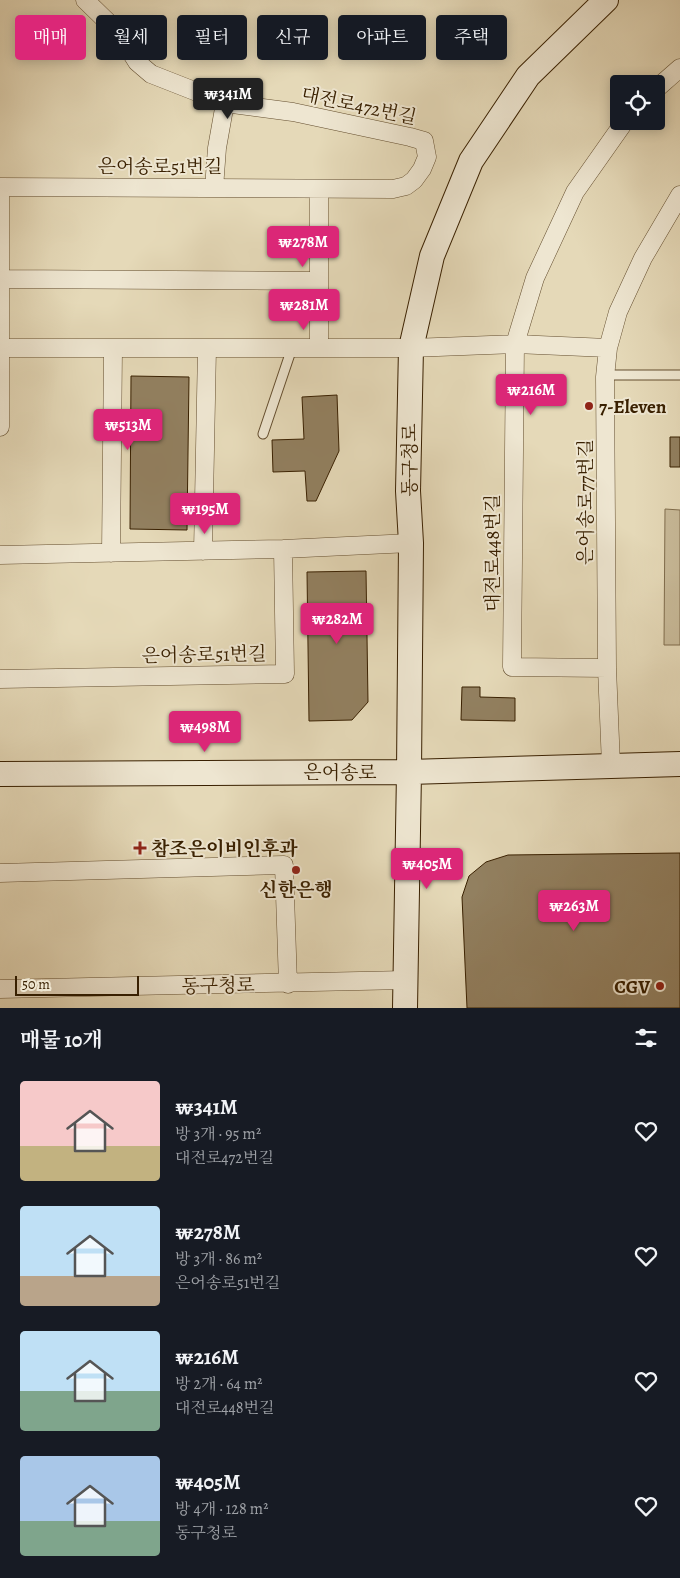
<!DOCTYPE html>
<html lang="ko">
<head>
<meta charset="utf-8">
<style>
	body { margin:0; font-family:Alegreya,"Noto Serif KR",serif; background:#20242c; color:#f1f3f6; height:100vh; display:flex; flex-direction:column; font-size:19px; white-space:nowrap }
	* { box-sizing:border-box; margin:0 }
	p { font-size:16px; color:#9ea1a6 }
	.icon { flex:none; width:28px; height:28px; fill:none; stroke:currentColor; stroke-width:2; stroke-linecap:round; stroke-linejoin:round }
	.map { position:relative; height:1008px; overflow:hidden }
	.sheet { display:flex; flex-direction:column; background:#171b24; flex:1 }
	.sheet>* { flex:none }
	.hud { position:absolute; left:15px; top:15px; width:650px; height:45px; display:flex; gap:10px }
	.buttons { position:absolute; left:610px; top:75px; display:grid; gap:10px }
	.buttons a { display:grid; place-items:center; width:55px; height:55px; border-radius:5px; background:#171b24; box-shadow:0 2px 12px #0003; font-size:25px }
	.scale { position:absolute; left:15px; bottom:12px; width:124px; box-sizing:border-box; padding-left:5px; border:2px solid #392001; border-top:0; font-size:14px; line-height:18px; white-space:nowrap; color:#392001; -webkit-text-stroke:4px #eee6d1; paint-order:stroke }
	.price { position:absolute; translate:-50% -42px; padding:0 11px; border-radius:5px; background:#db2777; color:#fff; font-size:16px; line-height:32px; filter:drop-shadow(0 1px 2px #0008) }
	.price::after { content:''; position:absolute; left:50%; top:30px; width:15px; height:11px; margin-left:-8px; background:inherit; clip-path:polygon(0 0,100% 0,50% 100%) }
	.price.selected { background:#222; color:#fff }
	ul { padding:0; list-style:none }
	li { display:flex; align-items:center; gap:15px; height:125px; padding:0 20px }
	li span { display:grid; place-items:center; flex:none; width:140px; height:100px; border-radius:5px; color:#555 }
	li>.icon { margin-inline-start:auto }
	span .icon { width:60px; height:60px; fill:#fffc; stroke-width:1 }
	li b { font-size:21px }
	h2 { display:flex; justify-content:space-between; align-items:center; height:60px; padding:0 20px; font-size:21px }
	.pill { padding:0 18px; border-radius:5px; background:#171b24; box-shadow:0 2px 12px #0003; font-size:18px; line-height:45px }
	.pill.selected { background:#db2777; color:#fff }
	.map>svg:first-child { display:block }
	.green { fill:#c8ba99; stroke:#806d4d }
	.building { fill:#928060; stroke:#392001 }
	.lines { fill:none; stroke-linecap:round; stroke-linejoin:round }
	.service-casing { stroke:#644e2f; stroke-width:11 }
	.minor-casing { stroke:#644e2f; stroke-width:19 }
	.secondary-casing { stroke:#392001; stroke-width:26 }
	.service { stroke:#eee6d1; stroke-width:9 }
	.minor { stroke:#eee6d1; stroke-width:18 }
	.secondary { stroke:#eee6d1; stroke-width:24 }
	.poi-dot { fill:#8f2418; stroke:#eee6d1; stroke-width:2 }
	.labels { text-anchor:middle; stroke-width:4; stroke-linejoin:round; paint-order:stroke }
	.street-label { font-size:19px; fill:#392001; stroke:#eee6d1 }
	.poi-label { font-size:19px; font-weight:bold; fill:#392001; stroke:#eee6d1; text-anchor:start }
</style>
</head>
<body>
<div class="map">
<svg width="680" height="1008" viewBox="0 0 680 1008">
	<rect width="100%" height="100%" fill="#e5d9b8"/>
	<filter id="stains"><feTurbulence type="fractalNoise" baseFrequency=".004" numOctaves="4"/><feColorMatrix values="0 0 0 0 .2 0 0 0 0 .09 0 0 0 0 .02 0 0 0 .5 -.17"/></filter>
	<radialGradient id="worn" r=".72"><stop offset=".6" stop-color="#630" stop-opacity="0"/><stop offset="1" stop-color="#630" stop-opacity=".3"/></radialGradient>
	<path class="green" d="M665,509L680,510V645H664Z"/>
	<path class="building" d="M131,376L189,377L187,530L130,529Z
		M337,395L339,451L316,501H307L305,471L273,472L272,440L304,439L302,397Z
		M670,437H680V467H670Z
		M366,571L368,702L352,720L309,721L307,572Z
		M462,687H480V697L515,698V721L461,720Z
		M680,853V1008H467L462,897L469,876L486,862L508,855Z"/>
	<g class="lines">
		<g class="service-casing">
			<path id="service" d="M606,375H680
				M263,434L292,348"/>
		</g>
		<g class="minor-casing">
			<path id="minor" d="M656,89L680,68
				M0,187L393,189L406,186L414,180L422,169L427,157L424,141L410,137L293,112L225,103L151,74L137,62L118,32L85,0
				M214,188L217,148L225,103
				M0,195V427
				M1,279L319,281
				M319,347V189
				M0,348H411L515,344L608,348
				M203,551L207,348
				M111,553L113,349
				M0,555L283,549L411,543
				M607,668L512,667L515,344L535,278L575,192L625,121
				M0,679L285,674L283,549
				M611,765L607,668L605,377L608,348L618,312L643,258L680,195
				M0,873L284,865L288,984
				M0,989L406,980"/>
		</g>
		<g class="secondary-casing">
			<path id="secondary" d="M0,774L409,772L680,764
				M405,1008L409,772L411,543L408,491L411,348L432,256L471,161L528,76L606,0"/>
		</g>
		<use href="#service" class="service"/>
		<use href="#minor" class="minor"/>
		<use href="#secondary" class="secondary"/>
	</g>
	<g class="poi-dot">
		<circle cx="589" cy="406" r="5"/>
		<path d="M137.5 840.5h5v5h5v5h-5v5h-5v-5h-5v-5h5z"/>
		<circle cx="296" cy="870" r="5"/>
		<circle cx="660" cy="986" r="5"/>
	</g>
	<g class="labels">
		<g class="street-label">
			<text transform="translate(359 105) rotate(12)" y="7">대전로472번길</text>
			<text x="160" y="173">은어송로51번길</text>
			<text transform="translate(409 460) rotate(-90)" y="7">동구청로</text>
			<text transform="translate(585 502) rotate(-90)" y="7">은어송로77번길</text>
			<text transform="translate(492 553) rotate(-90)" y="7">대전로448번길</text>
			<text transform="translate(204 654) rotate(-1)" y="7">은어송로51번길</text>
			<text x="340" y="779">은어송로</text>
			<text transform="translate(218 985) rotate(-1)" y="7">동구청로</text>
		</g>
		<g class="poi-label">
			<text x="599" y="413">7-Eleven</text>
			<text x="151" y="855">참조은이비인후과</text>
			<text x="296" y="896" text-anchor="middle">신한은행</text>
			<text x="650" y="993" text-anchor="end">CGV</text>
		</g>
	</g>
	<rect width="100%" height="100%" filter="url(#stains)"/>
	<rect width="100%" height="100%" fill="url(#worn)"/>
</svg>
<div class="buttons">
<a><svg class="icon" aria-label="locate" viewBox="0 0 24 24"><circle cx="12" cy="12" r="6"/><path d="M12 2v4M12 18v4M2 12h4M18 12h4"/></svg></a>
</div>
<div class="scale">50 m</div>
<b class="price selected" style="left:228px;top:120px">₩341M</b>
<b class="price" style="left:303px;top:268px">₩278M</b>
<b class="price" style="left:304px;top:331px">₩281M</b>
<b class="price" style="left:531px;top:416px">₩216M</b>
<b class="price" style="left:128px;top:451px">₩513M</b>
<b class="price" style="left:205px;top:535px">₩195M</b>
<b class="price" style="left:337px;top:645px">₩282M</b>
<b class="price" style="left:205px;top:753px">₩498M</b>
<b class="price" style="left:427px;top:890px">₩405M</b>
<b class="price" style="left:574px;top:932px">₩263M</b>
<div class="hud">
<a class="pill selected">매매</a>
<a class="pill">월세</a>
<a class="pill">필터</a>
<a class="pill">신규</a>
<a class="pill">아파트</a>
<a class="pill">주택</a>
</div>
</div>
<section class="sheet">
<h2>매물 10개<svg class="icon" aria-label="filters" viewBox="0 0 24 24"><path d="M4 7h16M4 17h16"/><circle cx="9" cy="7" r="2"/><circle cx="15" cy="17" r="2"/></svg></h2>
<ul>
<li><span style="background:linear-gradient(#f6c9c9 65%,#c2b280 0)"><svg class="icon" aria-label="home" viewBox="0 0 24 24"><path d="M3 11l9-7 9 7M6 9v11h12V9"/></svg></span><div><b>₩341M</b><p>방 3개 · 95 m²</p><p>대전로472번길</p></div><svg class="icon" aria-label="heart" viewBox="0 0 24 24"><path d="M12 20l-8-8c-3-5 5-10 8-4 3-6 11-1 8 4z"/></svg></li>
<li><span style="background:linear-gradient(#bfe0f5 70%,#b9a48a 0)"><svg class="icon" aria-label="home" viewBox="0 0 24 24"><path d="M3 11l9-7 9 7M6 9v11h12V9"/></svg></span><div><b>₩278M</b><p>방 3개 · 86 m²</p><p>은어송로51번길</p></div><svg class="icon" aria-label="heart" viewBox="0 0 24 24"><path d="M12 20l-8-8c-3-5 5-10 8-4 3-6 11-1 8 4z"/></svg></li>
<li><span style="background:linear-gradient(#bfe0f5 60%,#7fa58c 0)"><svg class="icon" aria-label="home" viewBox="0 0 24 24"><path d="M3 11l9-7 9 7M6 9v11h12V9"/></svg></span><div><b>₩216M</b><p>방 2개 · 64 m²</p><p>대전로448번길</p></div><svg class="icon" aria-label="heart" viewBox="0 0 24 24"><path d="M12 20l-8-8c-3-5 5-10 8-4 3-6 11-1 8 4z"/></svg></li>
<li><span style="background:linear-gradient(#a9c7e8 65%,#7fa58c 0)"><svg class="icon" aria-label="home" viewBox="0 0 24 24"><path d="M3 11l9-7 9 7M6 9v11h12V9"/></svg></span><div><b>₩405M</b><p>방 4개 · 128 m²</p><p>동구청로</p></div><svg class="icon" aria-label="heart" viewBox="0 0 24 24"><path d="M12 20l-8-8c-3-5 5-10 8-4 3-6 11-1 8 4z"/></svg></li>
</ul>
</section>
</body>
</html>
